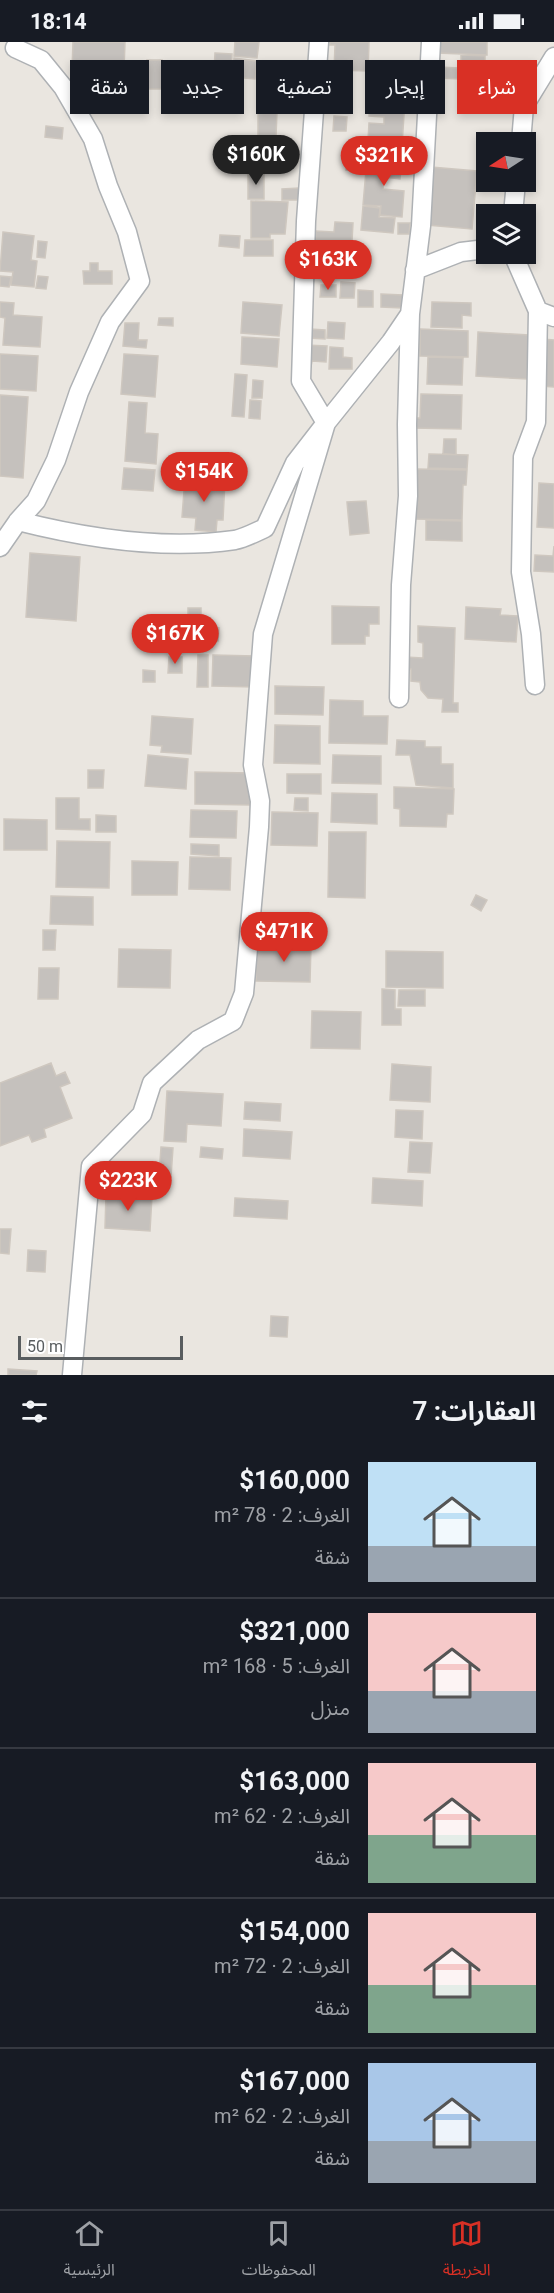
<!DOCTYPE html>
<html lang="ar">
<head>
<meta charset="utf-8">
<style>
	body { margin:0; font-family:Roboto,"Noto Sans Arabic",sans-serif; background:#20242c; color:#f1f3f6; direction:rtl; height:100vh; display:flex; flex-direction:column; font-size:22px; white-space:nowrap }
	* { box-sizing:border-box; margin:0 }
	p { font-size:20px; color:#9ea1a6 }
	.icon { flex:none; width:33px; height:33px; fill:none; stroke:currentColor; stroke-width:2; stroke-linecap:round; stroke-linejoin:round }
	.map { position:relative; height:1333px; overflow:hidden; direction:ltr }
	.panel { display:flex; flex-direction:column; background:#171b24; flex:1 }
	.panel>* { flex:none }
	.top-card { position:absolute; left:18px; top:18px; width:519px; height:54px; direction:rtl; display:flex; gap:12px }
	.needle { width:39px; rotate:258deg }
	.tools { position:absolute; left:476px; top:90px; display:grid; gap:12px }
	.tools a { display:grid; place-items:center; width:60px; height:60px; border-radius:0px; background:#171b24; box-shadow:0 3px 9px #0003; font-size:30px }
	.scale { position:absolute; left:18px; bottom:15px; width:165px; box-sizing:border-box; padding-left:6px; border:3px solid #595d5f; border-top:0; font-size:16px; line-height:21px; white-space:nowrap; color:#595d5f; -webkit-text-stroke:4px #fff; paint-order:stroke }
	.price { position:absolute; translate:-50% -51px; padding:0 14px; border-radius:21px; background:#d93025; color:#fff; font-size:20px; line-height:39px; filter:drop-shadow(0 2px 3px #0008) }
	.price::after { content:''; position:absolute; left:50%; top:36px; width:18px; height:14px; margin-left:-9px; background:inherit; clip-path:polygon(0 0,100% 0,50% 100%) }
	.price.selected { background:#222; color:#fff }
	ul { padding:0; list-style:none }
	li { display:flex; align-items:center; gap:18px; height:150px; padding:0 18px }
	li+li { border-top:2px solid #363941 }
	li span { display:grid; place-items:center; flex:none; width:168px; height:120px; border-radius:0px; color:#555 }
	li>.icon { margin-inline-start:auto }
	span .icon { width:72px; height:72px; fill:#fffc; stroke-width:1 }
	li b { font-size:26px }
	h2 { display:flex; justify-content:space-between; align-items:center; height:72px; padding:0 18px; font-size:26px }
	.chip { padding:0 21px; border-radius:0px; background:#171b24; box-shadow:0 3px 9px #0003; font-size:21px; line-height:54px }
	.chip.selected { background:#d93025; color:#fff }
	.status { display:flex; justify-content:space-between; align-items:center; height:42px; padding:0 30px; background:#171b24; direction:ltr }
	.status svg { height:16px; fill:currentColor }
	.tab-bar { display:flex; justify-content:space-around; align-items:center; height:84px; border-top:2px solid #363941; background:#171b24; font-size:16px; color:#9ea1a6 }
	.tab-bar a { display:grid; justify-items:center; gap:3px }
	.tab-bar .selected { color:#d93025 }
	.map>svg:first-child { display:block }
	.building { fill:#c5c1bd; stroke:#cec7bf; stroke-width:1.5 }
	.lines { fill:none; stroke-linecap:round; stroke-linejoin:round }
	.minor-casing { stroke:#aeb1b4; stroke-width:21 }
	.minor { stroke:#fff; stroke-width:18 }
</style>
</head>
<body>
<div class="status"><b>18:14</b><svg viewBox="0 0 49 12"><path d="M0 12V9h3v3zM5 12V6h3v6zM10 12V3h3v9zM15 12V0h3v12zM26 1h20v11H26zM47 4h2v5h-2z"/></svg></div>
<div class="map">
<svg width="554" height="1333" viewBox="0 0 554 1333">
	<rect width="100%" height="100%" fill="#eae6e0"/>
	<path class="building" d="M73,0H125L124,28L72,27Z
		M235,0H259L257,16L234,14Z
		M330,0H369L368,29L334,28L335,3H330Z
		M437,0H487V13L437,11Z
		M215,11L232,12L231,30L214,29Z
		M461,13L485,14V38L437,36V25L461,26Z
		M234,16L257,19L255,37L233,35Z
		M147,18H162V28H183V47H147Z
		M258,39L304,40V54H293V70H277L276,94H258Z
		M371,41L420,45L419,58L405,57L402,104H413L412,118L367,115L369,81L384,82V75L369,74Z
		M334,74L347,75L346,89H333Z
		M46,84L63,86L62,97L45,95Z
		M347,114L361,115L360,129L346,128Z
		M367,117L410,121V128L401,127L400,137L384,135L383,147L404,149L402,175L380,173L381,164L363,163Z
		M431,125L477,129L472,187L427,183Z
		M248,130H264V157H248Z
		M299,146L300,158H282V147Z
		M251,159L288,160L285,192H270V196H251Z
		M363,164L380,166L379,175L395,176L393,191L361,188Z
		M335,180L353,181L350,235L313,233L316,189L334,190Z
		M398,181H410L409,192H398Z
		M3,190L34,194L31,218L37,219L34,245L11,243L13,230L0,229Z
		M220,193L240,194L239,206L219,204Z
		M245,198H273V214H244Z
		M38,199L47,200L45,216L37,215Z
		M90,221H98V229H112V242H84L83,229H90Z
		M0,234L11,235L9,245L0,244Z
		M38,234L48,235L46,247L36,246Z
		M341,240L355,241L354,256H340Z
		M321,243H336V255H320Z
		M358,248L373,249V265H358Z
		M381,252L403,253L402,266L381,265Z
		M0,260L14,261L13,273L42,275L40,305L3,303L5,276L0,275Z
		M243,260L282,263L279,294L241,291Z
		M432,260L471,261V274L462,273V286L431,285Z
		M159,276H173V284L158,283Z
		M328,280L345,281L344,297L327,296Z
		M125,281H139L138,298H147L146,306L123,304Z
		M310,287L325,288V297L309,296Z
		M420,287L468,289V315L420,314Z
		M478,290L529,293L527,337L476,334Z
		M242,295L279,297L277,325L241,322Z
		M543,297L554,298V345L541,344Z
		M305,303L327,304L326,320L312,319L311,325H303Z
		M330,305L343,306V315L352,316V327H329Z
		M0,312L38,314L36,349L0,347Z
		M124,312L158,314L155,355L121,352Z
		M428,315L463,316L462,343L427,342Z
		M235,332L247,333L244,375L232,374Z
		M253,338L263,339L262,356H252Z
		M421,352L462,353L461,387L413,386V376H420Z
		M0,353L28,355L23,436L0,434Z
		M250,358L261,359L260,377L249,376Z
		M129,360L147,361L145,391L158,392L156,422L125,419Z
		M444,397H456V413L443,412Z
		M429,412L468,413L467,427L428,426Z
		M124,426L155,428L153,449L122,447Z
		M415,427L467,428L466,443H463L462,478L414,477Z
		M185,436L225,439L223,478H217L216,490L195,488L196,476L182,475Z
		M539,441L554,442V486L537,485Z
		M366,459L369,491L350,493L347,460Z
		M426,478L462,479V499L426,498Z
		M554,504V530L534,529L535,513L553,514Z
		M30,511L80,515L76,579L26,575Z
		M332,564L379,565V582H369V594H365V602H332Z
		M466,565L501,567L500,573L518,574L516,600L465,597Z
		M188,566H201V578H188Z
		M205,584L219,586L218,599L204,598Z
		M418,584L455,586L453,661H458V670H442L443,657L428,656L421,648L420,640L411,639V627H406V615L423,616V601L418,600Z
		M198,613H208V645H197Z
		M213,613L255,614V645L212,644Z
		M169,615H182V631H168Z
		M143,628L155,629V640H143Z
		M275,644L324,645L323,673L275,672Z
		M330,658L363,659V674H388L387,702L329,701Z
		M152,674L193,677L191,712L161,710L162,704L150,703Z
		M275,683L320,684V722L274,721Z
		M397,698L425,699V705H441V722H453V746L416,743L410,713H396Z
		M148,713L188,717L186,747L145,744Z
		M333,713L381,714V742L332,741Z
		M88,728H104L103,746H88Z
		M195,730L251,731L250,763L195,762Z
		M287,732H321V752L287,751Z
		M394,745L454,747L453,772H447L446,785L400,784V767L394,766Z
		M332,751L377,752V782L331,780Z
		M56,756H79V777H90V788L56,787Z
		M295,756H308V769L294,768Z
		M191,768L237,769L236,796L190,795Z
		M272,770L318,771L317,804L271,803Z
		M96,773L116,774V790H96Z
		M4,777L47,778V808H4Z
		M329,790H366L365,856L328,855Z
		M57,799L110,800L109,846L56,845Z
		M191,802L219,803V814L191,812Z
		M190,815L231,816L230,848L189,847Z
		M132,819L178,820L177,853H132Z
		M476,853L487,858L481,869L471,863Z
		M51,854L93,855V883L50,882Z
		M43,888H56L55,908H43Z
		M257,902L311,903L310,940L256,939Z
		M119,907L171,908L170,946L118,945Z
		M386,909L443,910V946L386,945Z
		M39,926H59L58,957H38Z
		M382,947L395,948V967H401V983H382Z
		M399,948H425V964H398Z
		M312,969L361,970L360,1007L311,1006Z
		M51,1021L56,1034L65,1030L70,1041L60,1045L72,1076L44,1087L46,1095L32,1100L29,1093L0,1104V1041Z
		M392,1022L431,1025L430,1060L390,1058Z
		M167,1049L223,1052L221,1084L187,1082L186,1100L164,1099Z
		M245,1060L281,1062L280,1079L244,1077Z
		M396,1068L423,1069L422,1097L395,1095Z
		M244,1087L292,1090L290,1117L243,1114Z
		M410,1100L432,1101L430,1131L408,1130Z
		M161,1105L173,1106L171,1135L159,1134Z
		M201,1105L223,1107L222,1117L200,1115Z
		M373,1136L423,1139L422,1164L372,1161Z
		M106,1152L152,1154L150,1189L105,1186Z
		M235,1156L288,1159L287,1177L234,1174Z
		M0,1187H11L9,1212L0,1211Z
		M28,1208L46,1209L45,1230L27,1229Z
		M271,1274L288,1275L287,1295L270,1294Z
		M8,1327L37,1329L36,1333H8Z"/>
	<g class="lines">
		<g class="minor-casing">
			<path id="minor" d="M521,100L524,64L554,15
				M513,172L516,140
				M513,212L538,269L554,275
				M415,228L461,210L486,207
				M18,479C85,496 165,508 235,498C245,496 256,490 265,486L295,421L326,381L301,339L306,179L319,0
				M0,505L18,479L36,459L56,418L79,350L110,280L140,239L127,190L108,144L93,97L63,45L41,18L15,6
				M535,643L531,592L521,530L523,415L536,380L538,269
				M399,656L401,543L408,454L407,382L410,272L421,184L431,0
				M72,1333L91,1124L142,1072L152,1041L198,998L233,979L244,951L259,785L260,759L253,723L263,592L326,381L391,300L410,272"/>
		</g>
		<use href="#minor" class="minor"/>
	</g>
</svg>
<div class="tools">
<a><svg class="needle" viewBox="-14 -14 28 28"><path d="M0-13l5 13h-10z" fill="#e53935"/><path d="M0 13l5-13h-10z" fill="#9ea1a6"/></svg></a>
<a><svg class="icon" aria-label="layers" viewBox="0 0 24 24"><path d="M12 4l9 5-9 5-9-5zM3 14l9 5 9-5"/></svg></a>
</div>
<div class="scale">50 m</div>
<b class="price selected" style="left:256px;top:144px">$160K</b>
<b class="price" style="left:384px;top:145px">$321K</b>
<b class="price" style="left:328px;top:249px">$163K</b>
<b class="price" style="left:204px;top:461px">$154K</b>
<b class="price" style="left:175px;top:623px">$167K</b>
<b class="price" style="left:284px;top:921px">$471K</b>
<b class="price" style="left:128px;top:1170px">$223K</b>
<div class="top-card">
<a class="chip selected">شراء</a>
<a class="chip">إيجار</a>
<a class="chip">تصفية</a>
<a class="chip">جديد</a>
<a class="chip">شقة</a>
</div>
</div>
<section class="panel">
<h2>العقارات: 7<svg class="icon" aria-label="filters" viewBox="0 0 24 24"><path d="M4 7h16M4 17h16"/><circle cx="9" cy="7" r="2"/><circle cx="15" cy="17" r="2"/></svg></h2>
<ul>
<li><span style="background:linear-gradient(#bfe0f5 70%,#9aa5b1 0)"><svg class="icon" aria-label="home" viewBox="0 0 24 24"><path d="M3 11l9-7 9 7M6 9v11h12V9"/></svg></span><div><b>$160,000</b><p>الغرف: 2 · 78 m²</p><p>شقة</p></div></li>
<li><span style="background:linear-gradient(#f6c9c9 65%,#9aa5b1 0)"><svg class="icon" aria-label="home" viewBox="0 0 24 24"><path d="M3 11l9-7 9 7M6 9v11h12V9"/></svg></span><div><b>$321,000</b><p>الغرف: 5 · 168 m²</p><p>منزل</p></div></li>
<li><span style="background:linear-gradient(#f6c9c9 60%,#7fa58c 0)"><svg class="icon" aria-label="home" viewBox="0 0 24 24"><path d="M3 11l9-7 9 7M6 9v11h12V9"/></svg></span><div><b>$163,000</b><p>الغرف: 2 · 62 m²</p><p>شقة</p></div></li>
<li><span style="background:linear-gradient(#f6c9c9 60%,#7fa58c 0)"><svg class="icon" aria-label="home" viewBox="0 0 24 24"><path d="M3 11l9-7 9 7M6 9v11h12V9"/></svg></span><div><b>$154,000</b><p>الغرف: 2 · 72 m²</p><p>شقة</p></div></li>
<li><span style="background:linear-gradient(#a9c7e8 65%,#9aa5b1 0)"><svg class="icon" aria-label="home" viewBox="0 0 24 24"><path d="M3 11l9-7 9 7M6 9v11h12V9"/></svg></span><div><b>$167,000</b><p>الغرف: 2 · 62 m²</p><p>شقة</p></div></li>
</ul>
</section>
<nav class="tab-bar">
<a class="selected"><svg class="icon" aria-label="map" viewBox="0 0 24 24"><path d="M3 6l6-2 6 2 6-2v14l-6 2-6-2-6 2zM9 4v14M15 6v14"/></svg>الخريطة</a>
<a><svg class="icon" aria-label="saved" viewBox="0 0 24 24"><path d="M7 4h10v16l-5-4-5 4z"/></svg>المحفوظات</a>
<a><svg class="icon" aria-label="home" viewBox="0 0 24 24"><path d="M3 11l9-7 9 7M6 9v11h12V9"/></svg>الرئيسية</a>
</nav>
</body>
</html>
